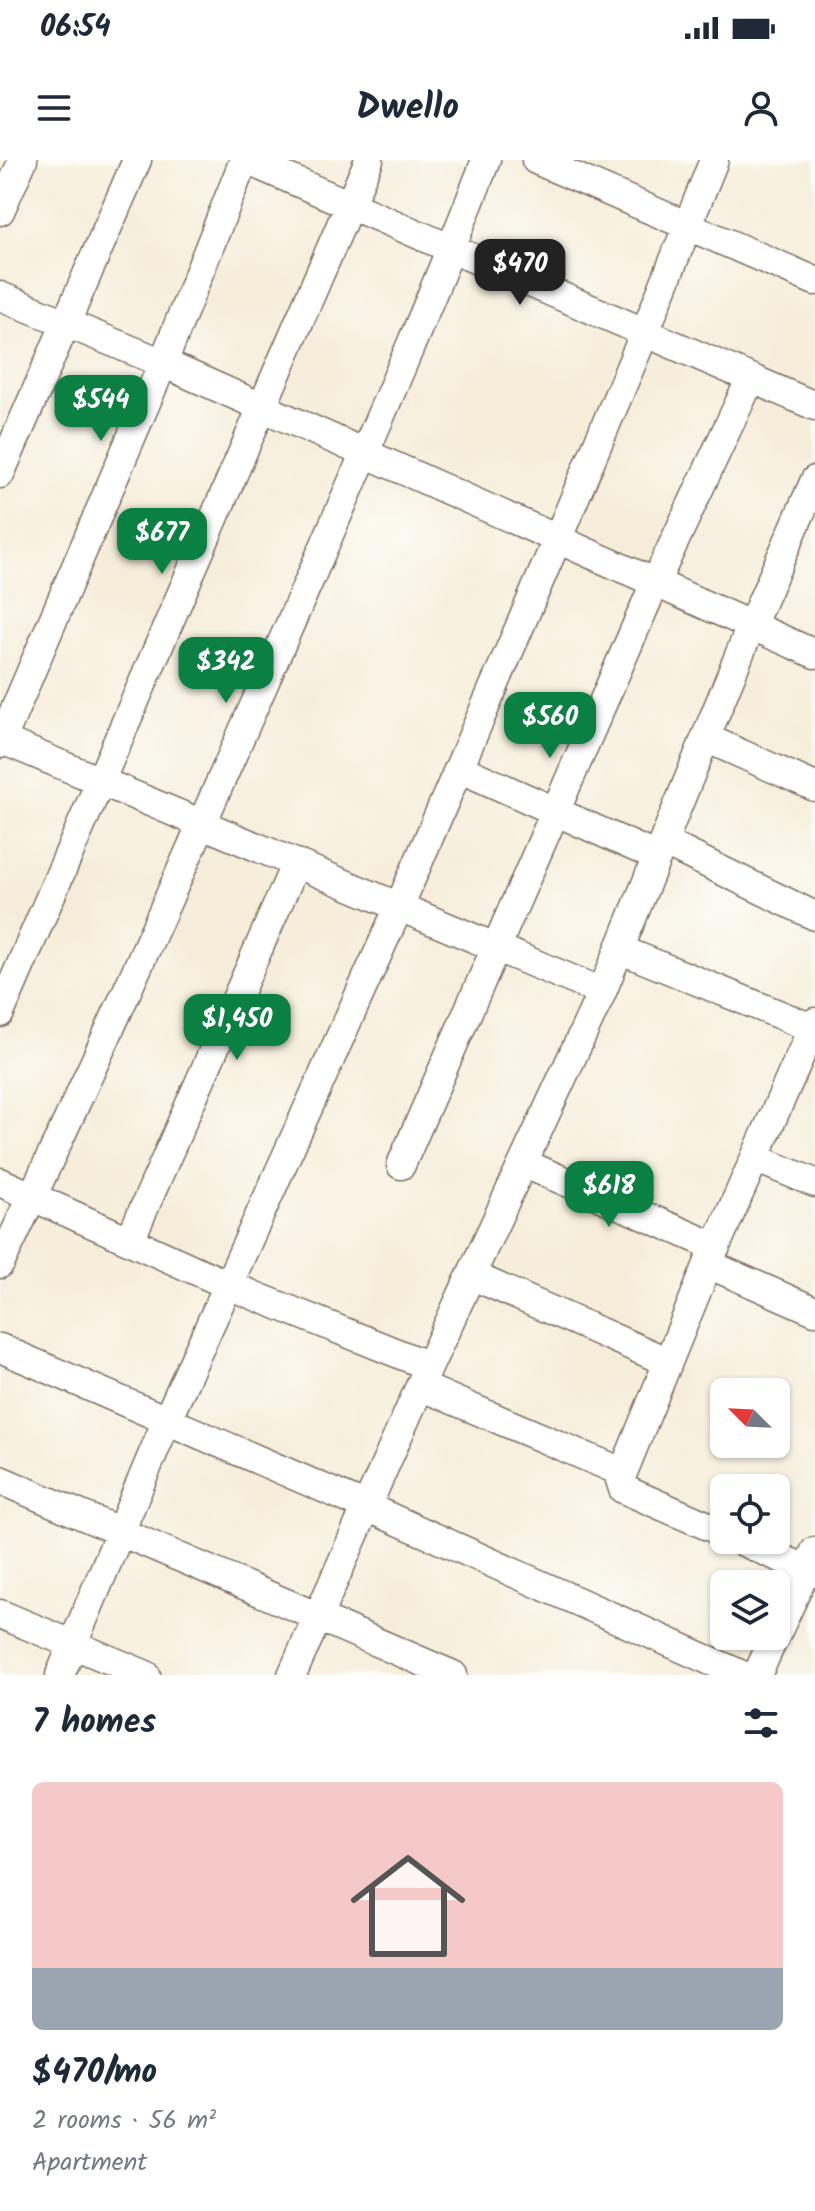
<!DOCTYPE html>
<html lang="en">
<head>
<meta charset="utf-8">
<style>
	body { margin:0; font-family:Kalam,sans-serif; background:#f2f2f3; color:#1f2937; height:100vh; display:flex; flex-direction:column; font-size:30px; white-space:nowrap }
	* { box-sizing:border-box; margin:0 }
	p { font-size:26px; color:#747a83 }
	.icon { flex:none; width:44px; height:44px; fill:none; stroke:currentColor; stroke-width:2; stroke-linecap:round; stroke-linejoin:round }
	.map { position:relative; height:1515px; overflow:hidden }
	.drawer { display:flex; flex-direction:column; background:#fff; flex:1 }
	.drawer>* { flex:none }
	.needle { width:52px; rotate:294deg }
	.fabs { position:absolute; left:710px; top:1218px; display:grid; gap:16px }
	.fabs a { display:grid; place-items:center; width:80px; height:80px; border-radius:12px; background:#fff; box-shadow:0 2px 6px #0004; font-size:40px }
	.price { position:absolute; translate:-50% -68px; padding:0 18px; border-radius:16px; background:#0b8043; color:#fff; font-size:26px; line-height:52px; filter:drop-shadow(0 2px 4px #0008) }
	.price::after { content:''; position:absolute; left:50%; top:48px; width:24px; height:18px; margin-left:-12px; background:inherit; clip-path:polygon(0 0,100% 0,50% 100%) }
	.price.current { background:#222; color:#fff }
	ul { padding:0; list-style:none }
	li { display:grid; align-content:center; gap:16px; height:424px; padding:0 32px }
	li span { display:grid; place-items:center; height:248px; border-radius:12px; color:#555 }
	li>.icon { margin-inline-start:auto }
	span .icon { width:144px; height:144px; fill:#fffc; stroke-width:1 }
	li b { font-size:34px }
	h2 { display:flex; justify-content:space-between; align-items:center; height:96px; padding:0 32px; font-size:34px }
	.status { display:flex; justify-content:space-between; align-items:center; height:56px; padding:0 40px; background:#fff; direction:ltr }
	.status svg { height:22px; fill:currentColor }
	header { display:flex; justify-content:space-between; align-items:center; height:104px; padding:0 32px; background:#fff; font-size:36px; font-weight:800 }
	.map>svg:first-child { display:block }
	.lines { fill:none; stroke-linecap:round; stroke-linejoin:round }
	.minor-casing { stroke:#7c6f60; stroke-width:31 }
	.minor { stroke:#fff; stroke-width:28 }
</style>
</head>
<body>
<div class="status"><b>06:54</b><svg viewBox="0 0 49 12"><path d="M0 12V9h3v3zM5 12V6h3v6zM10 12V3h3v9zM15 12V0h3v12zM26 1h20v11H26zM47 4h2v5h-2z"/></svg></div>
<header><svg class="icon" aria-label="menu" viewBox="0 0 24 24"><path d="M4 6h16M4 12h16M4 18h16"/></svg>Dwello<svg class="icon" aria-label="person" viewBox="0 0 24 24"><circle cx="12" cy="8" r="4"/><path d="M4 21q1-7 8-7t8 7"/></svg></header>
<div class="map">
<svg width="815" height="1515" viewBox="0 0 815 1515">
	<rect width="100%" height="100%" fill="#fdfcf7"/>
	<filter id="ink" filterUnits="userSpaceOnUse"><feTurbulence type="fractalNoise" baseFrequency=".0125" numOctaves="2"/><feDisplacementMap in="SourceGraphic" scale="16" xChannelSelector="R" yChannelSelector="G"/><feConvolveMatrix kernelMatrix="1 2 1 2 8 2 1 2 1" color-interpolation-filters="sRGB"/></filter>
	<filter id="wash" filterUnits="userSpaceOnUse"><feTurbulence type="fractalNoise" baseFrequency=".006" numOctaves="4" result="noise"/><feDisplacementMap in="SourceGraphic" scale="32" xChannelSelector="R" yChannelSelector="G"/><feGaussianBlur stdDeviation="1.8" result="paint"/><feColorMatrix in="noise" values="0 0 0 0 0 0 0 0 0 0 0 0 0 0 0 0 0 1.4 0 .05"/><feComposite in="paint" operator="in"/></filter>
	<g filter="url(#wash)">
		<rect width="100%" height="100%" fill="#f6eedb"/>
	</g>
	<g filter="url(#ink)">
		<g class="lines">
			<g class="minor-casing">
				<path id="minor" d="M246,0L815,246
					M536,0L815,121
					M0,51L23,0
					M0,136L163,203L815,494
					M0,314L137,0
					M706,578L815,627
					M0,579L602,832
					M0,584L163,203L244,0
					M459,608L657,697
					M663,682L815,756
					M619,789L812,868
					M0,853L369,0
					M755,998L815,1023
					M523,1003L716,1087
					M401,1005L655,423L751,218
					M0,1022L228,1125L429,1206
					M130,1080L296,703
					M0,1104C93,911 179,715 266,519C341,347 418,175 486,0
					M708,1104L815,1151
					M471,1115L668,1202
					M0,1188L367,1347L742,1515
					M420,1226L622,1312
					M0,1320L453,1515
					M724,1373L623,1329L620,1320L708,1104L815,862
					M739,1380L815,1413
					M0,1454L146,1515
					M776,1475L815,1391
					M60,1515L167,1260L399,747L557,380L645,172L714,0
					M292,1515L429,1206L602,832L751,466L815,320
					M757,1515L775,1476"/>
			</g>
			<use href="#minor" class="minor"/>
		</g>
	</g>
</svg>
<div class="fabs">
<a><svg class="needle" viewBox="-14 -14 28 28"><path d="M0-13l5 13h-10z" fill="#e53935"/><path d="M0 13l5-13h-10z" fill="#747a83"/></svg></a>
<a><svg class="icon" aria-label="locate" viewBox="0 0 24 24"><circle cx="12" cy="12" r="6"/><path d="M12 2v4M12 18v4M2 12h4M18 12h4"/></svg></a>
<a><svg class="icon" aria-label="layers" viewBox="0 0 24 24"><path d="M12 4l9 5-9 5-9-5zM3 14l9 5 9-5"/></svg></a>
</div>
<b class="price current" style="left:520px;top:147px">$470</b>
<b class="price" style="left:101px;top:283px">$544</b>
<b class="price" style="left:162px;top:416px">$677</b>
<b class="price" style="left:226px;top:545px">$342</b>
<b class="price" style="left:550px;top:600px">$560</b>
<b class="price" style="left:237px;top:902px">$1,450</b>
<b class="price" style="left:609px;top:1069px">$618</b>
</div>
<section class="drawer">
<h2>7 homes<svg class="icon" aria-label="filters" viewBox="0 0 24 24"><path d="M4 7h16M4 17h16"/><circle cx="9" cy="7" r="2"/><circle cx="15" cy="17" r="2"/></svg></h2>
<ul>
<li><span style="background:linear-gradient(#f6c9c9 75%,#9aa5b1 0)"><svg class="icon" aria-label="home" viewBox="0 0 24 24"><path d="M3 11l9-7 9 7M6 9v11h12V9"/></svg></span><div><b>$470/mo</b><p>2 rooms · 56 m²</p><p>Apartment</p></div></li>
</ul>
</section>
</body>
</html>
